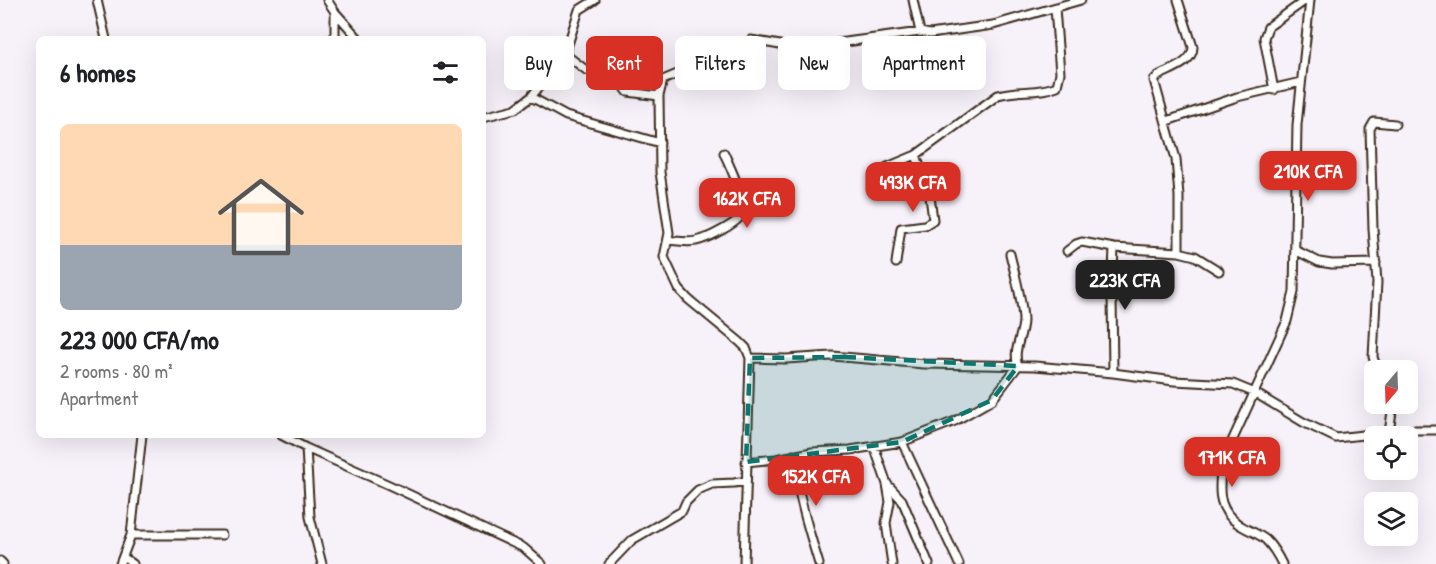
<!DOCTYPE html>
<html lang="en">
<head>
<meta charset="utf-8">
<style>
	body { margin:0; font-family:"Patrick Hand",sans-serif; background:#f2f2f2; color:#202124; height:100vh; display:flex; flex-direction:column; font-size:22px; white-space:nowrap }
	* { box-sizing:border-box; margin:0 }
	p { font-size:20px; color:#757577 }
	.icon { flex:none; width:33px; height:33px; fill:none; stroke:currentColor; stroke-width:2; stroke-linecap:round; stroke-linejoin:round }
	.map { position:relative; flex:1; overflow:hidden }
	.side { position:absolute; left:36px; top:36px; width:450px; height:402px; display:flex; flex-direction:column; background:#fff; border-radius:9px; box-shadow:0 6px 24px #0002 }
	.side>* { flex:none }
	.banner { position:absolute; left:504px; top:36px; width:570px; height:54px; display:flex; gap:12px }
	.needle { width:39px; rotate:199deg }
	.controls { position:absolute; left:1364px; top:360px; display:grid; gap:12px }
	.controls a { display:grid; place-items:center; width:54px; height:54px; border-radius:9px; background:#fff; box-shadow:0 6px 24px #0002; font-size:30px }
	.price { position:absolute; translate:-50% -51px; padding:0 14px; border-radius:12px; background:#d93025; color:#fff; font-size:20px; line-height:39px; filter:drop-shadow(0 2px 3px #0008) }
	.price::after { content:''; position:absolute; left:50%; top:36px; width:18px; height:14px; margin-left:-9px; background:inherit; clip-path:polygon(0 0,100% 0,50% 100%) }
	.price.current { background:#222; color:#fff }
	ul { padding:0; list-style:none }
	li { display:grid; align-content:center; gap:12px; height:318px; padding:0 24px }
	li+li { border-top:2px solid #e0e0e0 }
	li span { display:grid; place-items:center; height:186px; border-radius:9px; color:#555 }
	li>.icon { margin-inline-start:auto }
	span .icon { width:108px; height:108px; fill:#fffc; stroke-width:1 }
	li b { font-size:26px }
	h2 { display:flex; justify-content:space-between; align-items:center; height:72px; padding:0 24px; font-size:26px }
	.chip { padding:0 21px; border-radius:9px; background:#fff; box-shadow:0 6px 24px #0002; font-size:21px; line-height:54px }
	.chip.current { background:#d93025; color:#fff }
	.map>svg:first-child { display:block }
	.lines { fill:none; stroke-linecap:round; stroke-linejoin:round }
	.minor-casing { stroke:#3b2a1e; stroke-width:11 }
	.minor { stroke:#fff; stroke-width:7 }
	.marked { fill:#0f766e; fill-opacity:0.2; stroke:#0f766e; stroke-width:4.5; stroke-dasharray:12 8; stroke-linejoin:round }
</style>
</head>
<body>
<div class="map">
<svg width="1436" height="564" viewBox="0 0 1436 564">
	<rect width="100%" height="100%" fill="#f7f1f9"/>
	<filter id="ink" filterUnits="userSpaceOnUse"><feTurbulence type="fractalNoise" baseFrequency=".0167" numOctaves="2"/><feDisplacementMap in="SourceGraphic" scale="12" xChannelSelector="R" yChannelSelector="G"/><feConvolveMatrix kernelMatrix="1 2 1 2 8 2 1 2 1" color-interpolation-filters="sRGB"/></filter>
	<g filter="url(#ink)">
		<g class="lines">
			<g class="minor-casing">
				<path id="minor" d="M97,0L106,39
					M327,0L335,12L359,39
					M913,0L920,32
					M1178,0L1193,47C1193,63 1171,69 1158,76L1154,80L1176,159L1179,196V252
					M335,12V39
					M565,54L586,70L618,79L628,92L659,96
					M1274,90L1264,38L1268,27L1306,0
					M531,97L566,116L660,143
					M483,117L515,109L531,97L565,54L579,10L595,0
					M1167,121L1237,97L1301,82
					M887,167L916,155L998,95C1018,89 1039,94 1057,86L1060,73L1055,8
					M668,240C677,241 687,243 696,241C707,239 741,222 743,212C745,197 730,167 724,153
					M1295,250L1319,262L1332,264L1376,263
					M1067,251L1076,244L1082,242L1114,248L1179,252L1195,256L1219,271
					M896,263L901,228L925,225L933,220L930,196L916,155
					M750,358L786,359L832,356L924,364L1035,366L1113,373L1174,381L1233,384L1255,393L1303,422L1336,438L1408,430H1436
					M1381,370L1375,363L1373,357L1377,282L1373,229L1370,129L1374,122L1395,124
					M1113,373L1112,295L1114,248
					M1389,433L1393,404
					M281,435L306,448L389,485L524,548L542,564
					M902,442L959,564
					M874,446L887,484L890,502L886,523L892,564
					M306,448L310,517L322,564
					M793,455C797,492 808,528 819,564
					M746,462L776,459L812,452L850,450L902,442L955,421L992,400L1018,366C1012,350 1023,336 1023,320C1022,298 1015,275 1010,254
					M887,484L902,500L929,564
					M131,535H222
					M123,557L133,564
					M0,561L3,564
					M120,564L131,535L142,435
					M609,564L632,540L682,511L686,502L698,490L712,484L734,483L746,481
					M744,564L750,358L746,348L740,342L688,299L679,289L664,257L669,233L660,172L659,96L663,80L734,50L751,40L780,45L807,52L838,43L920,32L930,34L993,25L1081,0
					M1282,564C1278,556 1273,547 1266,540C1258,533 1246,530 1237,523C1216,508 1219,486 1222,463L1287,321L1294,292L1297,125L1310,0"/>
			</g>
			<use href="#minor" class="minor"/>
		</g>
	</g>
	<path class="marked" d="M844,357L1018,366L992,400L902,442L746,462L750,358Z"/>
</svg>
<div class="controls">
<a><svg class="needle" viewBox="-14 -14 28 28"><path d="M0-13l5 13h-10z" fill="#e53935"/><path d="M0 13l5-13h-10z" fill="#757577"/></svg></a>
<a><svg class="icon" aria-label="locate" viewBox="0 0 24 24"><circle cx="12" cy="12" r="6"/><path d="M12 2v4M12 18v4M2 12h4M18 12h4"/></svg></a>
<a><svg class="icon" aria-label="layers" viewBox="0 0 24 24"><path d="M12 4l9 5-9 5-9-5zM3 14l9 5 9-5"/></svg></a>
</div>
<b class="price" style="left:1308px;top:202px">210K CFA</b>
<b class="price" style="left:913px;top:213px">493K CFA</b>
<b class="price" style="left:747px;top:229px">162K CFA</b>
<b class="price current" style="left:1125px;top:311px">223K CFA</b>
<b class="price" style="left:1232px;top:488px">171K CFA</b>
<b class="price" style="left:816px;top:507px">152K CFA</b>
<div class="banner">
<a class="chip">Buy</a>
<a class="chip current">Rent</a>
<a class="chip">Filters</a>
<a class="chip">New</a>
<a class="chip">Apartment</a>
</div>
<section class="side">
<h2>6 homes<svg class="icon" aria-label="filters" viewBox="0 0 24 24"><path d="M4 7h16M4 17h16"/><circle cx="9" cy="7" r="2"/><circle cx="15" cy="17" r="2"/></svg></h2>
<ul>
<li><span style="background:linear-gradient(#ffd9b3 65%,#9aa5b1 0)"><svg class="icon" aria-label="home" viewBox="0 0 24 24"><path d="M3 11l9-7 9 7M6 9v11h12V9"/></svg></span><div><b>223 000 CFA/mo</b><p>2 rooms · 80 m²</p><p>Apartment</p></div></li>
</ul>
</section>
</div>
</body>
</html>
